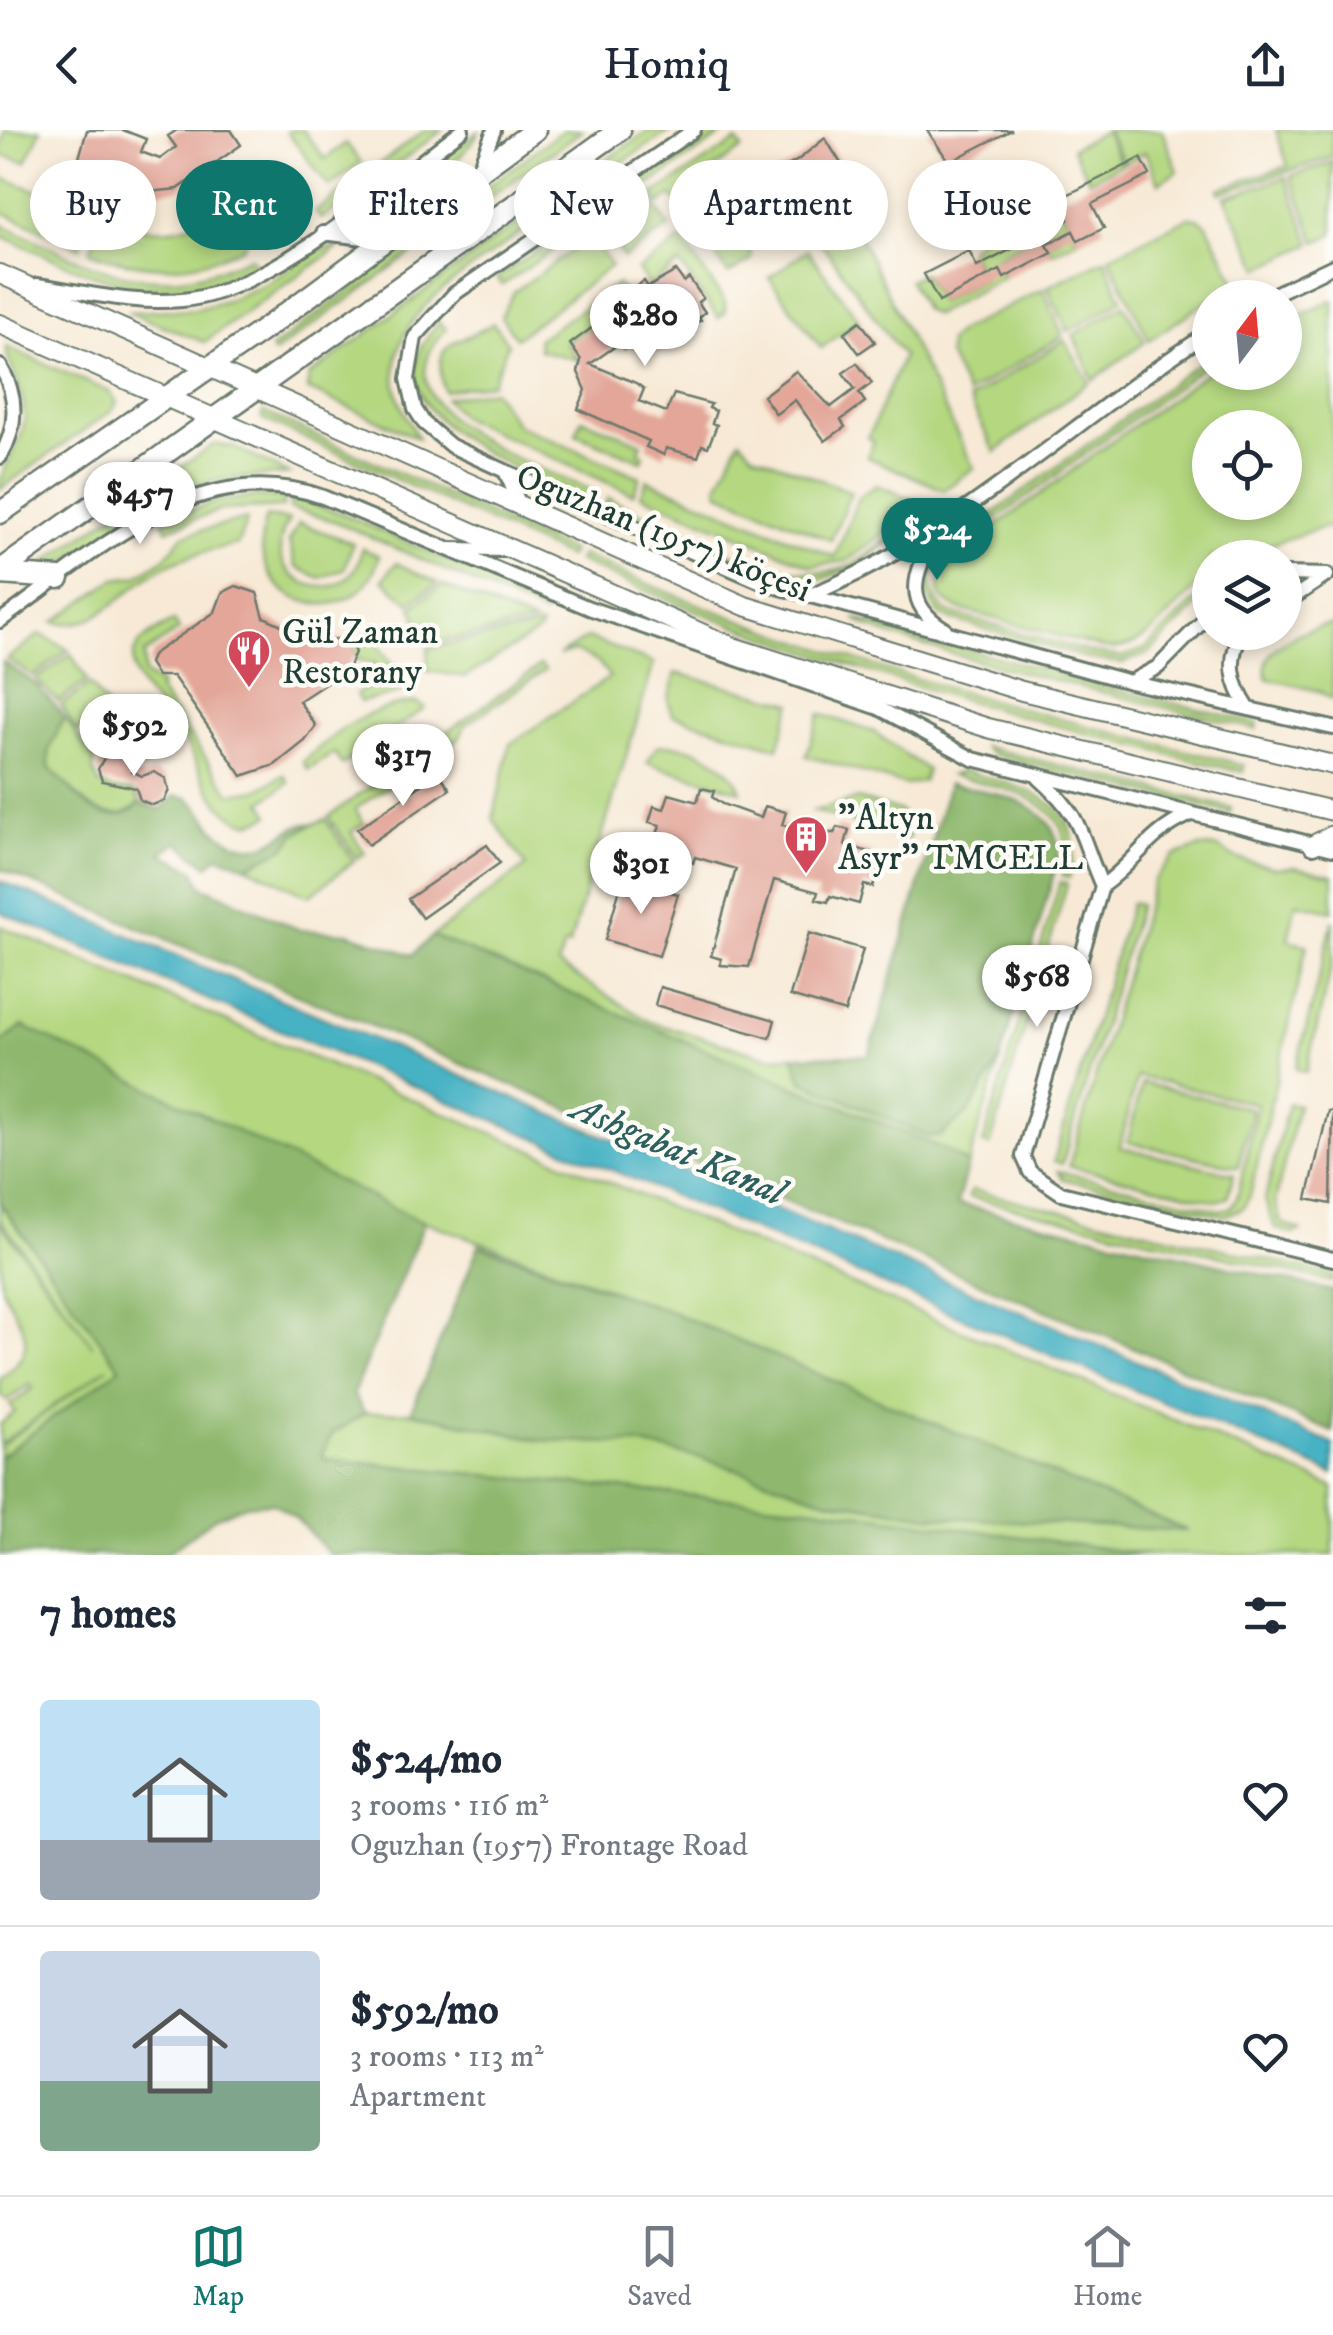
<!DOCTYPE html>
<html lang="en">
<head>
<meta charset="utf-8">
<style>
	body { margin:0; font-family:"IM FELL DW Pica",serif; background:#f2f2f3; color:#1f2937; height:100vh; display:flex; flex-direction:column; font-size:38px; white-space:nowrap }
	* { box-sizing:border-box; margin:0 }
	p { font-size:32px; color:#747a83 }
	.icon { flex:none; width:55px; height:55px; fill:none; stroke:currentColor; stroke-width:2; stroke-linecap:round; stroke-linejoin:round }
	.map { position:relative; height:1425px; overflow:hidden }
	.drawer { display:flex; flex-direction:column; background:#fff; flex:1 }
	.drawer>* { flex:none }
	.guide { position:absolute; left:30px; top:30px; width:1275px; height:90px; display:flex; gap:20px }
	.needle { width:65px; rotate:16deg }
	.controls { position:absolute; left:1192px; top:150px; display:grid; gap:20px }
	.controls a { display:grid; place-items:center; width:110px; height:110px; border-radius:50%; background:#fff; box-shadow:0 5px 15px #0003; font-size:50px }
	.price { position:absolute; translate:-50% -85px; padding:0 22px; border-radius:35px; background:#fff; color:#222; font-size:32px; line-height:65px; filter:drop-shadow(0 2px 5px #0008) }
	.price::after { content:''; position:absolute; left:50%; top:60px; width:30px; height:22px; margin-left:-15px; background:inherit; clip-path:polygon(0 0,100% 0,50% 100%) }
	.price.on { background:#0f766e; color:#fff }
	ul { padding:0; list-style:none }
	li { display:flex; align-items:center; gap:30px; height:250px; padding:0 40px }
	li+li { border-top:2px solid #e0e1e3 }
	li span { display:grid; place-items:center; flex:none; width:280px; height:200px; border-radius:10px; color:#555 }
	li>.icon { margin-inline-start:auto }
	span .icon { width:120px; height:120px; fill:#fffc; stroke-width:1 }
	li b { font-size:42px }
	h2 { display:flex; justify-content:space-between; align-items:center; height:120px; padding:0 40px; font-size:42px }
	.pill { padding:0 35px; border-radius:45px; background:#fff; box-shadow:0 5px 15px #0003; font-size:35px; line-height:90px }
	.pill.on { background:#0f766e; color:#fff }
	header { display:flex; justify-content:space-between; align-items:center; height:130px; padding:0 40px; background:#fff; font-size:45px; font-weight:600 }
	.tabs { display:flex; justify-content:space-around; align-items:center; height:140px; border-top:2px solid #e0e1e3; background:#fff; font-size:28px; color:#747a83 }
	.tabs a { display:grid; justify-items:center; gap:5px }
	.tabs .on { color:#0f766e }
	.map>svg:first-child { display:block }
	.green { fill:#b4d780; stroke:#6a8a5a; stroke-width:2.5; fill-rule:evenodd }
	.forest { fill:#8fb86e; stroke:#577a51; stroke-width:2.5 }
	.water { fill:#46b2c4; stroke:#32787c; stroke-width:2.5 }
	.building { fill:#e3a699 }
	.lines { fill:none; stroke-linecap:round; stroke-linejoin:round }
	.street-casing { stroke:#6b796c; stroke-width:18 }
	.secondary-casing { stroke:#6b796c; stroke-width:22 }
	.primary-casing { stroke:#6b796c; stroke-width:25 }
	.street { stroke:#fff; stroke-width:12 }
	.secondary { stroke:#fff; stroke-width:18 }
	.primary { stroke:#fff; stroke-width:20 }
	.labels { text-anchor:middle; stroke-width:9; stroke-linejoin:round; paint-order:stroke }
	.street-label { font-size:35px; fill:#1f3d34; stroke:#fdfcf7 }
	.poi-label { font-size:35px; fill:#1f3d34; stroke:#fdfcf7; text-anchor:start }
	.water-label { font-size:38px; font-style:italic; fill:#2b605f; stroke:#fdfcf7 }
</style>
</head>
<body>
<header><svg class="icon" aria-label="back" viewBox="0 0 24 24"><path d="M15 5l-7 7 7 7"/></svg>Homiq<svg class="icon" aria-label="share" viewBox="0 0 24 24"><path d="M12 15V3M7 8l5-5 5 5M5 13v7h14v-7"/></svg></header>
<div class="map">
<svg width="1333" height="1425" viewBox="0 0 1333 1425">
	<rect width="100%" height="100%" fill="#fdfcf7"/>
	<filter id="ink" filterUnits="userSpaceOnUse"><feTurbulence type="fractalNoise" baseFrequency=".01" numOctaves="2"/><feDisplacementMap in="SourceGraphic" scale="20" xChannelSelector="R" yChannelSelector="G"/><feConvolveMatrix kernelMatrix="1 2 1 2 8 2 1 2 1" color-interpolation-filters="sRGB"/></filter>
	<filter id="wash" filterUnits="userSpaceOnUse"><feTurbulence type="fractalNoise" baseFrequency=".0048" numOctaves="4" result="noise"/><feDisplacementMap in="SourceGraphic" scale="40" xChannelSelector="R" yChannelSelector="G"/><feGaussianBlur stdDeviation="2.25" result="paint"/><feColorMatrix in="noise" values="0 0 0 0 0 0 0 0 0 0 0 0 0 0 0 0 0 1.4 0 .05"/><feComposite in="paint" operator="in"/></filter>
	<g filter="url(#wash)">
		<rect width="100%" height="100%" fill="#f7e9d5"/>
		<path class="green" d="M5,0H41L26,32L0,25Z
			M290,0H303L325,29L346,13L361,32L329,57L287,2Z
			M425,0H443L321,89L315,82Z
			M563,0H583L274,223L271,219Z
			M650,0H672L584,57L600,34Z
			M712,0H729L502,155L497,148Z
			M1107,0H1162L1178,41L1159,53L1145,22L1124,33Z
			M1276,0H1333V27L1219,63L1218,59L1288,36Z
			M479,1C467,30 382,95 351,94Z
			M1105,1L1121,34L1089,50L1072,18Z
			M737,11L742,19L702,47L718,72L693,90L671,66L659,74L653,65Z
			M1333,32V105L1316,112L1291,46Z
			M277,39L285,43L307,73L280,76L256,94L235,68Z
			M1026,43L1038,67L987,92L975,69Z
			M0,47L94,82L80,117L0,81Z
			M1286,47L1311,114L1260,138L1225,67Z
			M551,68C543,89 525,99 508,112C457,149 379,190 398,266C402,281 411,294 418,308L307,259L309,246Z
			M650,68L669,97L624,128L604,99Z
			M1055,68L1077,110L1052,123L1048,115L1060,108L1054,97L994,128L1003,147L934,185L924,179L909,150L923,143L939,172L984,149L969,119L983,106Z
			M227,74L250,103L243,117C191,143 143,142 90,121L104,86C150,107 186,105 227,74Z
			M721,76L752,125L750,131L728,144L696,93Z
			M1188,88H1198L1207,95L1236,152L1149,210L1109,127Z
			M847,92L854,95L974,338L944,360L867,327L874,311L868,308L903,226L820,111Z
			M0,94C95,137 147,175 251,127L255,134C158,185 90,145 0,105Z
			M591,107L611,136L516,208L501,187L514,162Z
			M682,110L725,172V183L718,188L680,134L649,155L638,140Z
			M342,115L204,212L128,182L196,179L226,171L266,154L315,121Z
			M807,120L859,190L821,218L769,148Z
			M1105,129L1122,170L1068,201L1047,157Z
			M618,154L629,169L566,213L578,230L539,220L538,209Z
			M1043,159L1063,206L967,264L948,225V211L961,200Z
			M1333,170V396C1290,403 1252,428 1210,428V446C1176,469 1148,526 1103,518L956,478C916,458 957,432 969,416L1210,240L1285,242V193ZM1210,298H1285V372H1210Z
			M1124,175L1145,212L1093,250L1073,205Z
			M439,192L446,199C365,284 544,339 598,363L594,372C534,344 351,287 439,192Z
			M493,193L508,214L492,253L444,261C430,203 460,217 493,193Z
			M1065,210L1089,252L995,322L969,269Z
			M6,217L110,262L117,272L113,280L0,359C0,335 21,318 24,292C27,257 6,236 6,217Z
			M1210,225V232L950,423L946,418Z
			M493,260L517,295L640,347L633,364L461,287L445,268Z
			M263,282L571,421L568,427L261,288Z
			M582,289L642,313L639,322L644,325L642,331L576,304Z
			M740,309L753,323L851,362L831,410L720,363L718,356Z
			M214,314L234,317L289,344C245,348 208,347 166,365C130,381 75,439 38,437Z
			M647,350L835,427L858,368L876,355L924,374L847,431L812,436L641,365Z
			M258,366L284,368L283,377L219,380L167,400L163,391L217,371Z
			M291,368L341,383L547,475L544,484L337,392L290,378Z
			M608,368C668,394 786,464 849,436C878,423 904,389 930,380L858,436L823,449L797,450L747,437L604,376Z
			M266,387L289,390C250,452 352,489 362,418L379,426C358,510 238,476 266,387Z
			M247,389L238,414C212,420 186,425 162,438C126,456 98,503 54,492L115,449L137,446L164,429L183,405Z
			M299,393L353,413L344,439L320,448L296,437L289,412Z
			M941,422L944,427C927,445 929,466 946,482L1093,523L1122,527L1145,519L1210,456V464L1148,524L1122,533L1091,529L943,487C923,469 920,441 941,422Z
			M581,425C794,522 1018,581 1244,635L1243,642C1016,588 792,528 578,431Z
			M396,433L438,453L410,473L383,450Z
			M442,455L534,493L428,514L412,477Z
			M856,489L1118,560L1257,593L1256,599C1205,587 869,509 856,489Z
			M174,491L179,500L144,524V544L160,555L158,560L231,664L257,660L284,645L289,653L262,672L270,685C258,692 246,696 234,687C205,667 196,625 178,599C164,580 132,556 133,532C133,509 157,501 174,491Z
			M1333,494V570L1319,561L1268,549C1254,516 1308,498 1333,494Z
			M541,496L540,501L465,547L427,541L428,518Z
			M40,504L69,520L33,546L7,529Z
			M372,506L394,538L417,559L360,572L356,564L368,557L365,550L375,534L358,530L352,512Z
			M587,508L654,533L569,816L564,815L558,835L650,892L769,927L794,926L802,951L969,982L1000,930L968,1034L944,1019L433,806L526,736L493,689L510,614L610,547L599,533L575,521L559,525Z
			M71,524L87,551L58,572L36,549Z
			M541,535L545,540L465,595L460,608L355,679L364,693L351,702L365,723L357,728L328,687Z
			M676,543L792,573L778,618L673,585L668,570Z
			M90,554L109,580L77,602L61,575Z
			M415,572L425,578L342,635L334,623L308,640L303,632C337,600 367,578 415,572Z
			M820,584L874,602L927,640L923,651L906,655L806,626Z
			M64,587L95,630L93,640L99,654L113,660L134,661L140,673L129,683C87,690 77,661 49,638V620Z
			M657,616C687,610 732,632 741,661L647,633Z
			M984,617L1231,678L1230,683L1023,633L991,624Z
			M963,641C1020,657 1092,668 1069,748L1062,746C1084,668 1007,660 952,645Z
			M858,669L900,681L910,692L908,709L814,681Z
			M325,689L354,731L309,766L247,736L276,722L301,699Z
			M1200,717L1219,718L1235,728L1275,738L1294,737L1333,745V781L1296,773L1288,810L1307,815L1250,1066L1243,1078L1225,1086L1063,1049L1058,1041L1220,1080L1230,1078L1237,1068L1257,974L1137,946L1120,1017L1234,1044L1227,1068L1216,1071L1069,1036L1154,750L1174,726Z
			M1060,752L1067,754L990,1016L983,1014Z
			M1131,773L1139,775L1062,1034L1054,1031Z
			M1333,790V829L1306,942L1296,939Z
			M0,796L1333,1357V1425H1149L825,1379L325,1329L322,1324L332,1304L365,1283L411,1282L540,1310L638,1314L702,1328L827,1370L929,1386L1185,1400L604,1157L390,1079L23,896L0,914Z
			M1142,953L1252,979L1238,1037L1128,1012Z
			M1288,973L1298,975L1275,1072L1281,1093L1300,1100L1292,1104L1275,1098L1265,1070Z
			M971,1060L1333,1145V1152L969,1067Z
			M0,1073L121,1238L0,1327V1316L108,1237L0,1314V1294L15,1282L10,1275L33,1258L30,1254L7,1271L0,1264V1248C47,1216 17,1192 2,1158C0,1142 0,1111 0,1093L93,1216L0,1089Z"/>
		<path class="forest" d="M3,532L37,555L64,587L49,620V638C75,660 102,708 140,673L160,679L175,666L188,668C203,678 209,699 226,708C272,735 285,689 313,694L295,704L286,717L247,736L218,726L208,736L178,712L161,723L194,740L202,756L300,800L348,803L412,825L433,806L944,1019L968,1034L957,1074L1333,1161V1302L0,739Z
			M949,653C992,664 1059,669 1059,726L1000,930L969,982L939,1007L926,1006L802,951L794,926L869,925Z
			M23,896L424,1093L353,1264L365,1283L332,1304L322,1324L325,1329L825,1379L1149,1425H330L296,1388L273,1373L245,1375L214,1388L165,1425H0V1327L120,1238L0,1073V914Z
			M479,1115L667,1180L1188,1401L929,1386L827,1370L702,1328L638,1314L540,1310L411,1282Z"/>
		<path class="water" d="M0,751L1333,1314V1344L0,782Z"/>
		<g id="blocks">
			<path class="building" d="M87,0H123L146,9L141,22L160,29L176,17L168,6L177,0H231L241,15L178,59L149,62L77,35Z
				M927,0H1012L949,32Z
				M825,8L857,59L828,78L823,71L799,86L804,93L775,111L743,61L798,30Z
				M1141,28L1150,45L1092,74L1104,98L1078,111L1073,101L1047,115L1052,123L1004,148L1000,140L939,172L924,144L969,121L977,137L1068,90L1057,70Z
				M676,141L684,152L689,148L703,168L698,172L705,182L699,187L701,190L667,209L658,195L624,219L620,213L590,234L636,253L644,259L639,271L666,282L674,264L711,274L709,278L716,281L712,293L717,295L708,317L702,315L698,327L666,318L664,325L646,317L649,311L578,279L586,260L578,242L581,230L570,214L632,168L628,162L644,151L648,157Z
				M860,191L875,212L859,223L844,203Z
				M857,233L872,253L859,263L865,272L841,290L845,297L825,311L795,270L776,284L763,266L796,241L831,277L855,259L843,243Z
				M236,456L257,463L264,487L323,514L335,509L348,511L355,522L348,539L299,571L316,596L305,611L275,635L242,646L173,546H157L149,533L153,524L215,482L222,463Z
				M116,624L128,629L132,641L142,646L154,642L165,648L169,660L164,671L152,675L140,670L136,658L102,651L98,639L104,628Z
				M439,643L450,659L368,715L357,699Z
				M701,658L714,661L712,667L722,674L761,688L765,676L786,682L782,695L823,703H835L837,697L849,700L845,715L873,723L869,739L878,741L873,757L864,755L859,774L830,766L828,772L816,769L818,762L774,750L749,837L720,835L721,829L711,826L736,739L695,727L693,733L681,730L682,723L654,715L660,695L649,692L654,676L664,679L669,664L697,672Z
				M487,715L500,733L422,788L408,769Z
				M623,748L678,764L659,826L605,810Z
				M809,803L863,819L845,882L790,866Z
				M660,857L775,890L770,908L655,875Z
				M1328,981H1333L1331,1074L1307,1069Z"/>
		</g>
	</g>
	<g filter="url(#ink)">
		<use href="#blocks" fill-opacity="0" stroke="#6b796c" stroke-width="2.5"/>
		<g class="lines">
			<g class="street-casing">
				<path id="street" d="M479,38L494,0
					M556,91L573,35
					M323,103L380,110
					M37,155C85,162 134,175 182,170C270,163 391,53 462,0
					M1266,168L1333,136
					M0,236C18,265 18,297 0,327
					M505,341L766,454L1130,552L1333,598
					M521,377L505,341L451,316L424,293L415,279L408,249L415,207L454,164L694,0
					M939,396C920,436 896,470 945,499
					M450,419L505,420
					M1285,444L1327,445
					M808,466C958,406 1075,288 1210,202
					M1285,473L1327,445
					M0,491C95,423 197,323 323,367L589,478L879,578L973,629L1333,719
					M1243,502C1226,529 1232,554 1249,579
					M1130,552L1158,537L1210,484
					M1039,648C1085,689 1079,704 1102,756
					M1189,685C1147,704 1136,732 1102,756L1023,1026L1030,1042L1061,1063L1333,1129"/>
			</g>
			<g class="secondary-casing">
				<path id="secondary" d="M0,144L745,476L1022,561L1333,635
					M0,194L733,517L988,598L1333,681
					M1313,715L1333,705"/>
			</g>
			<g class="primary-casing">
				<path id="primary" d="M0,383L266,198L535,0
					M0,441L620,0
					M0,444L59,448"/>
			</g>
			<use href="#street" class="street"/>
			<use href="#secondary" class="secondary"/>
			<use href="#primary" class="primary"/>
		</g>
	</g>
	<defs>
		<g id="restaurant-pin" transform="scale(2.25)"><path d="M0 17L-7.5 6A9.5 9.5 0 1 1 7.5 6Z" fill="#d1495b" stroke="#fdfcf7"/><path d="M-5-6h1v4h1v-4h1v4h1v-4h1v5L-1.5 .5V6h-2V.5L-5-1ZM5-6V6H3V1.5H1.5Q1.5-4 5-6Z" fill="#fff"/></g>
		<g id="building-pin" transform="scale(2.25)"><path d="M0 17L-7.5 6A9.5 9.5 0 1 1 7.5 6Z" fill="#d1495b" stroke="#fdfcf7"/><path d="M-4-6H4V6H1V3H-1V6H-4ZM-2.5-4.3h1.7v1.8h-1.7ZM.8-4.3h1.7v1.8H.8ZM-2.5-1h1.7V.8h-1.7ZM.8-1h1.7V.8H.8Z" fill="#fff"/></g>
	</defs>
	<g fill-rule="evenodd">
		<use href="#restaurant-pin" x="249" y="521"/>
		<use href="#building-pin" x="806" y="707"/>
	</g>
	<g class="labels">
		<g class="street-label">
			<text transform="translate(664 402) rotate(22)" y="12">Oguzhan (1957) köçesi</text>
		</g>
		<g class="poi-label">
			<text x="282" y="513">Gül Zaman<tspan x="282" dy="40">Restorany</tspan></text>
			<text x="838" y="699">"Altyn<tspan x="838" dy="40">Asyr" TMCELL</tspan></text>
		</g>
		<g class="water-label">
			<text transform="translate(679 1019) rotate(23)" y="13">Ashgabat Kanal</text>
		</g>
	</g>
</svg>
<div class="controls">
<a><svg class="needle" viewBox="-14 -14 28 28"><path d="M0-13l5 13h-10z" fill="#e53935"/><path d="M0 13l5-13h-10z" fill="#747a83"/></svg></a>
<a><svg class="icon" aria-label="locate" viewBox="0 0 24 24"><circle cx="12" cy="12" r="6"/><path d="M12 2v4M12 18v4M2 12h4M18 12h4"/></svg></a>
<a><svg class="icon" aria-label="layers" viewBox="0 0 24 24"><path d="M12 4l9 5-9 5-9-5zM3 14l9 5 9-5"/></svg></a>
</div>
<b class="price" style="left:645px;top:239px">$280</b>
<b class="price" style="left:140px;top:417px">$457</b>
<b class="price on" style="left:937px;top:453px">$524</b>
<b class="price" style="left:134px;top:649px">$592</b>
<b class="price" style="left:403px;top:679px">$317</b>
<b class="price" style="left:641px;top:787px">$301</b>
<b class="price" style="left:1037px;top:900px">$568</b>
<div class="guide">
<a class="pill">Buy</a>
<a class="pill on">Rent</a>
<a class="pill">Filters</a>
<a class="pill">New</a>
<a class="pill">Apartment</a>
<a class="pill">House</a>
</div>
</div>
<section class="drawer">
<h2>7 homes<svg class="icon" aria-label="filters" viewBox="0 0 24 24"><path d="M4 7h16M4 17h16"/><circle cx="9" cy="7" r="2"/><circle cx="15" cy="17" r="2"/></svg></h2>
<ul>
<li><span style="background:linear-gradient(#bfe0f5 70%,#9aa5b1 0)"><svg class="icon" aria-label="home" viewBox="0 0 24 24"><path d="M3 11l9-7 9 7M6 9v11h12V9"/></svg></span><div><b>$524/mo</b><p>3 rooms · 116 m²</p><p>Oguzhan (1957) Frontage Road</p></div><svg class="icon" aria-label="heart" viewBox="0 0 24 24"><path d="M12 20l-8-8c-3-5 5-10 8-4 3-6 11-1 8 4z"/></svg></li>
<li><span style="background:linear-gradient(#c9d6e8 65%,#7fa58c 0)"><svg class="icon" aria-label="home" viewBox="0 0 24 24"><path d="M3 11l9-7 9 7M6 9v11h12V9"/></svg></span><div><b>$592/mo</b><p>3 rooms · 113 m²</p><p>Apartment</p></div><svg class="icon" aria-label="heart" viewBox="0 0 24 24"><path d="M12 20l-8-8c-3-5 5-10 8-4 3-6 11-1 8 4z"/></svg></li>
</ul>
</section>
<nav class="tabs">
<a class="on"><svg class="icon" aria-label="map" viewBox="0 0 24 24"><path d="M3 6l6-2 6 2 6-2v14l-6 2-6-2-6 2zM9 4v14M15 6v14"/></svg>Map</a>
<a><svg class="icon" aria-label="saved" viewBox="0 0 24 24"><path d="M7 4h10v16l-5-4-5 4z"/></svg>Saved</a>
<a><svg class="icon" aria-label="home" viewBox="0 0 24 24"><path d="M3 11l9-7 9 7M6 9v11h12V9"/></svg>Home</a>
</nav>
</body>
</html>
